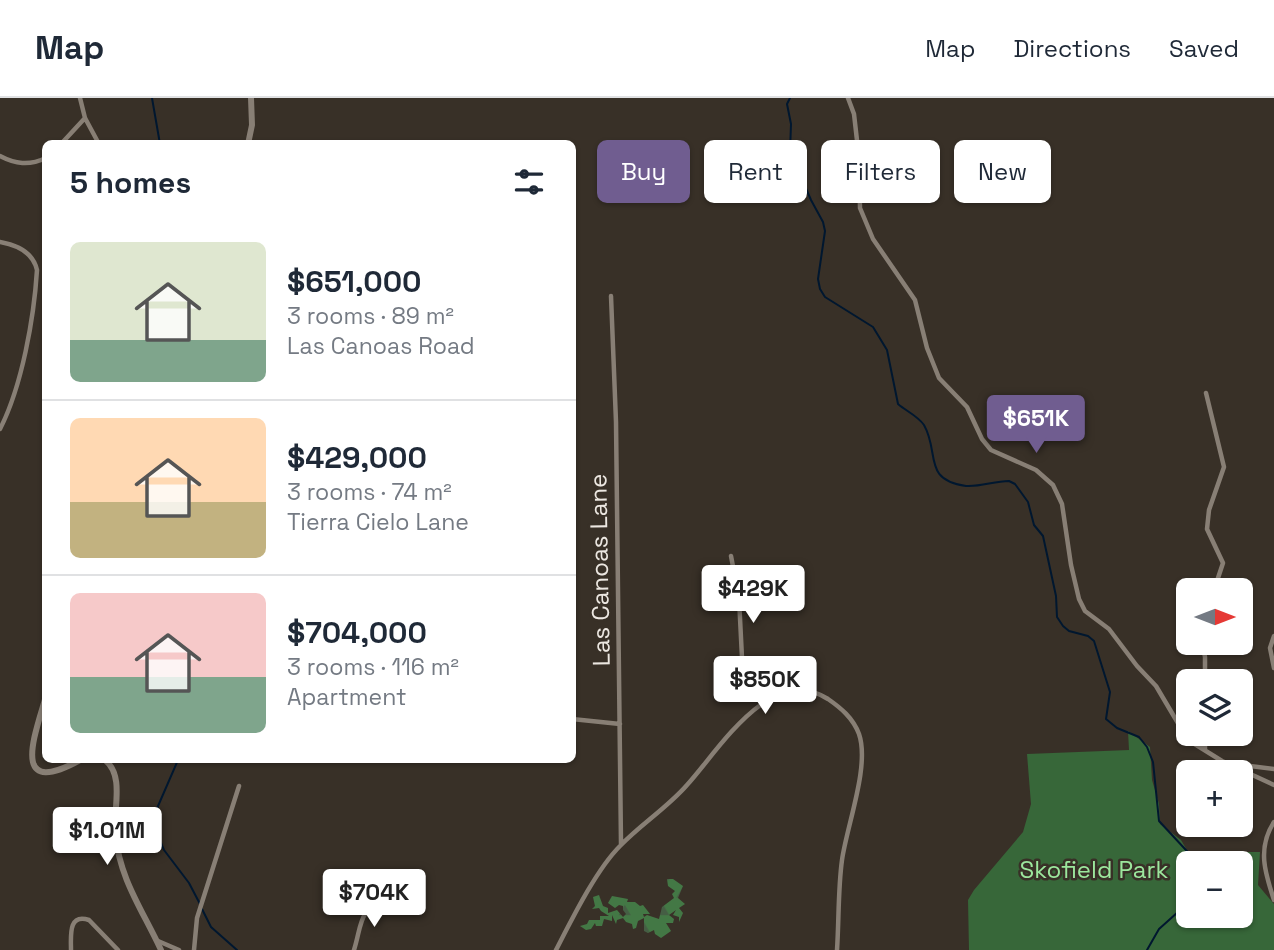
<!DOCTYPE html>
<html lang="en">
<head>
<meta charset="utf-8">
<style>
	body { margin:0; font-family:"Space Grotesk",sans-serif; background:#f6f6f7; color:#1f2937; height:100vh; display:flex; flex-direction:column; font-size:26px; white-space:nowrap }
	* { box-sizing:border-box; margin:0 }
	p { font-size:23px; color:#747a83 }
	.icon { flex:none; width:38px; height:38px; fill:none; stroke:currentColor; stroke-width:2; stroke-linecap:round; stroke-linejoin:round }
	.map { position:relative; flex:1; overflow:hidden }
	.drawer { position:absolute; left:42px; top:42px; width:534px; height:623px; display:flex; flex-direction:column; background:#fff; border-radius:10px; box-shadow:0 2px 5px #0004 }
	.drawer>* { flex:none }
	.guide { position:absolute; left:597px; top:42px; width:572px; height:63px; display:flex; gap:14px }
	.needle { width:46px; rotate:90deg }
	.controls { position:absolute; left:1176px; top:480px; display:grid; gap:14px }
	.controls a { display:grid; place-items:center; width:77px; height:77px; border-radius:10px; background:#fff; box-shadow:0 2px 5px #0004; font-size:35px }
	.price { position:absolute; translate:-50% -60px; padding:0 16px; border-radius:7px; background:#fff; color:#222; font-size:23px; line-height:46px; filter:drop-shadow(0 2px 4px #0008) }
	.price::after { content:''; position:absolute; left:50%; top:42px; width:21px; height:16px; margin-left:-10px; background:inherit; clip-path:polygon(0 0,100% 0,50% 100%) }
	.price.on { background:#705d90; color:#fff }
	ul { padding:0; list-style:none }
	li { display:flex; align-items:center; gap:21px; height:175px; padding:0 28px }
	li+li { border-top:2px solid #e0e1e3 }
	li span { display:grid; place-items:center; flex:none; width:196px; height:140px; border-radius:10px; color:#555 }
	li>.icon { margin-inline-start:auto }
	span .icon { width:84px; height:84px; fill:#fffc; stroke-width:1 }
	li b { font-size:30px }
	h2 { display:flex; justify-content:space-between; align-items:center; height:84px; padding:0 28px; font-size:30px }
	.pill { padding:0 24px; border-radius:10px; background:#fff; box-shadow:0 2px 5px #0004; font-size:24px; line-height:63px }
	.pill.on { background:#705d90; color:#fff }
	header { display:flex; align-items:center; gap:42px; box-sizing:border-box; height:98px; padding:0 35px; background:#fff; border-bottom:2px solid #e0e1e3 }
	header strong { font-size:33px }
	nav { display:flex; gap:38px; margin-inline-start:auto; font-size:24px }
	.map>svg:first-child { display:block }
	.green { fill:#376739; fill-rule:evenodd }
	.forest { fill:url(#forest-firs) }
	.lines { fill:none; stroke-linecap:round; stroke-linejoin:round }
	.stream { stroke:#00172f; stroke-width:2 }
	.minor { stroke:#887f75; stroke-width:4.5 }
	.secondary { stroke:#887f75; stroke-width:6 }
	.labels { text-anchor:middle; stroke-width:5; stroke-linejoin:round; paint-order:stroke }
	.street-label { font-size:24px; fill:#ece7e1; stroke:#383027 }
	.park-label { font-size:24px; fill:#9ce79d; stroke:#383027 }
</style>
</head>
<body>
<header>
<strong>Map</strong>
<nav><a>Map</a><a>Directions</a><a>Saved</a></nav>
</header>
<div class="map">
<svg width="1274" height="852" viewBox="0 0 1274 852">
	<defs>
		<pattern id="forest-firs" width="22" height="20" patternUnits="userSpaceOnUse" patternTransform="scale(1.75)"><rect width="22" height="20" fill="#437845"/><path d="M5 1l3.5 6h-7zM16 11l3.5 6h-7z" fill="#455e44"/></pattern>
	</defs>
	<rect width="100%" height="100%" fill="#383027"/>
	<path class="green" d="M1128,633L1150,649L1152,682L1159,706L1160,726L1181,742L1188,754H1260L1258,787L1274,806V852H969L968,802L974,792L1023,734L1031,706L1027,656L1129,652ZM1188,765H1241V817H1188Z"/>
	<path class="forest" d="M667,781H673L683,788L678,800L685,806L679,810L683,815L679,824V819L673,817L676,812L669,817L674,821L673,825H666L671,833L661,840L655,836L654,832L648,835L644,833V820L638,823L636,830L633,831L632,826L626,824L623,820L617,822L616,826L612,817V823L604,821L602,828H596L595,825L591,831L586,832L580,828L587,826L589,822H600V818H609L601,813L599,810L592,811L595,808L593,799L599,797L603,808L608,810V815L617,812L623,819L626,816L623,812V808L619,807L615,810L608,805L612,798L628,801L627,804H635L640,808L643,807L650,816H643L644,819L647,817L659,821L662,809L674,800L672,796L675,793L668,788Z"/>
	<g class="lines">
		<path class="stream" d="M152,0L160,46
			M790,0L787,6L791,26L790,54L811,102L823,124L825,133L818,181L820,191L825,199L873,229L887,252L898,306C906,313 918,318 924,327C940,355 922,382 966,388C981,389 994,383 1009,383L1015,386L1028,404L1034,427L1043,438L1056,498L1057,519L1063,528L1069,533L1088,538L1094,543L1110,594L1106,621L1117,630L1139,639L1147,649L1153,664L1159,723L1198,765
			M178,662L155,715L154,729L164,752L189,785L200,806
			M202,811L211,829L237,852
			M1147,852L1159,831L1188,805"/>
		<path class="minor" d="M80,0L85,20L99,46
			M848,0L854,16L859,60L860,110L873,141L915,202L927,250L939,280L967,309L982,341L991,352L1036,372L1053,387L1062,406L1071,467L1079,501L1085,513L1109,531L1137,568L1156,588L1185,637L1193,645L1222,663L1274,687
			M61,46L85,20
			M0,58C15,66 29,68 46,60
			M0,144C17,147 33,154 37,172C34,220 22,288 0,331
			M611,198L616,324L621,746
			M1206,295L1224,369L1209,412L1207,431L1223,465L1214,492
			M731,458L739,500L742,560L769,599
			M1274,538L1270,550L1274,570
			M1202,544L1205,559V583
			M572,621L620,626
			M1205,635V651
			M1234,666L1274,671
			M1274,724C1257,750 1265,775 1274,802
			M158,843L179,852
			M71,852C71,838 68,815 89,822L118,852
			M194,852L197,820L239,688
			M354,852C362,827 358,810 387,802
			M556,852C572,821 596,772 620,748C641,726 667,710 687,687C719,652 771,564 828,601C841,610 853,620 859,636C870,668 847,727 842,762C838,791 839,822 837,852"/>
		<path class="secondary" d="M248,46L252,27L251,0
			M46,598C35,637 9,701 80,662
			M105,662C125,678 113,712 115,735C120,782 142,811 161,852"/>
	</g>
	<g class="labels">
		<g class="street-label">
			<text transform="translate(600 472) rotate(-91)" y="8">Las Canoas Lane</text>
		</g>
		<g class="park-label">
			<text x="1094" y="780">Skofield Park</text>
		</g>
	</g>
</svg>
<div class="controls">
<a><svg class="needle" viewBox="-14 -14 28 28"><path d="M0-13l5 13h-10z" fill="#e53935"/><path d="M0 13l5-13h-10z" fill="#747a83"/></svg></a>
<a><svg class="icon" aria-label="layers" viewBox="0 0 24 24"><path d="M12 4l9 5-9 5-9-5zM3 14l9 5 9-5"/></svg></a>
<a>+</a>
<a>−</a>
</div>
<b class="price on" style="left:1036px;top:357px">$651K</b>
<b class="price" style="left:753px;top:527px">$429K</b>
<b class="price" style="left:765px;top:618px">$850K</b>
<b class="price" style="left:107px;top:769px">$1.01M</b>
<b class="price" style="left:374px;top:831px">$704K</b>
<div class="guide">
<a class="pill on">Buy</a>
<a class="pill">Rent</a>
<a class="pill">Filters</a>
<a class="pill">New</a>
</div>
<section class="drawer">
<h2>5 homes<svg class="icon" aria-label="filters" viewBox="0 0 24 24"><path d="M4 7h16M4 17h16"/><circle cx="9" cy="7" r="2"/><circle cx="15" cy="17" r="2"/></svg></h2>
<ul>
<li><span style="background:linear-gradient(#dfe7d0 70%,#7fa58c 0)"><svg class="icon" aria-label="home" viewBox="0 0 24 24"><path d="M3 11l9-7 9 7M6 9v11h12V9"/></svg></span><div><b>$651,000</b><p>3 rooms · 89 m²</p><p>Las Canoas Road</p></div></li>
<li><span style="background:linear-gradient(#ffd9b3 60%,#c2b280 0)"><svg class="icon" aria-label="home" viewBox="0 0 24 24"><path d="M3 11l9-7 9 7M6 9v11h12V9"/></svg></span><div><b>$429,000</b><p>3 rooms · 74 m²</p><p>Tierra Cielo Lane</p></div></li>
<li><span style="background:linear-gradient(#f6c9c9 60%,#7fa58c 0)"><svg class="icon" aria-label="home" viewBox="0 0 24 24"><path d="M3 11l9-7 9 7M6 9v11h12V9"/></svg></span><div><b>$704,000</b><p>3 rooms · 116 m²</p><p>Apartment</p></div></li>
</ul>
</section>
</div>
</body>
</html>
